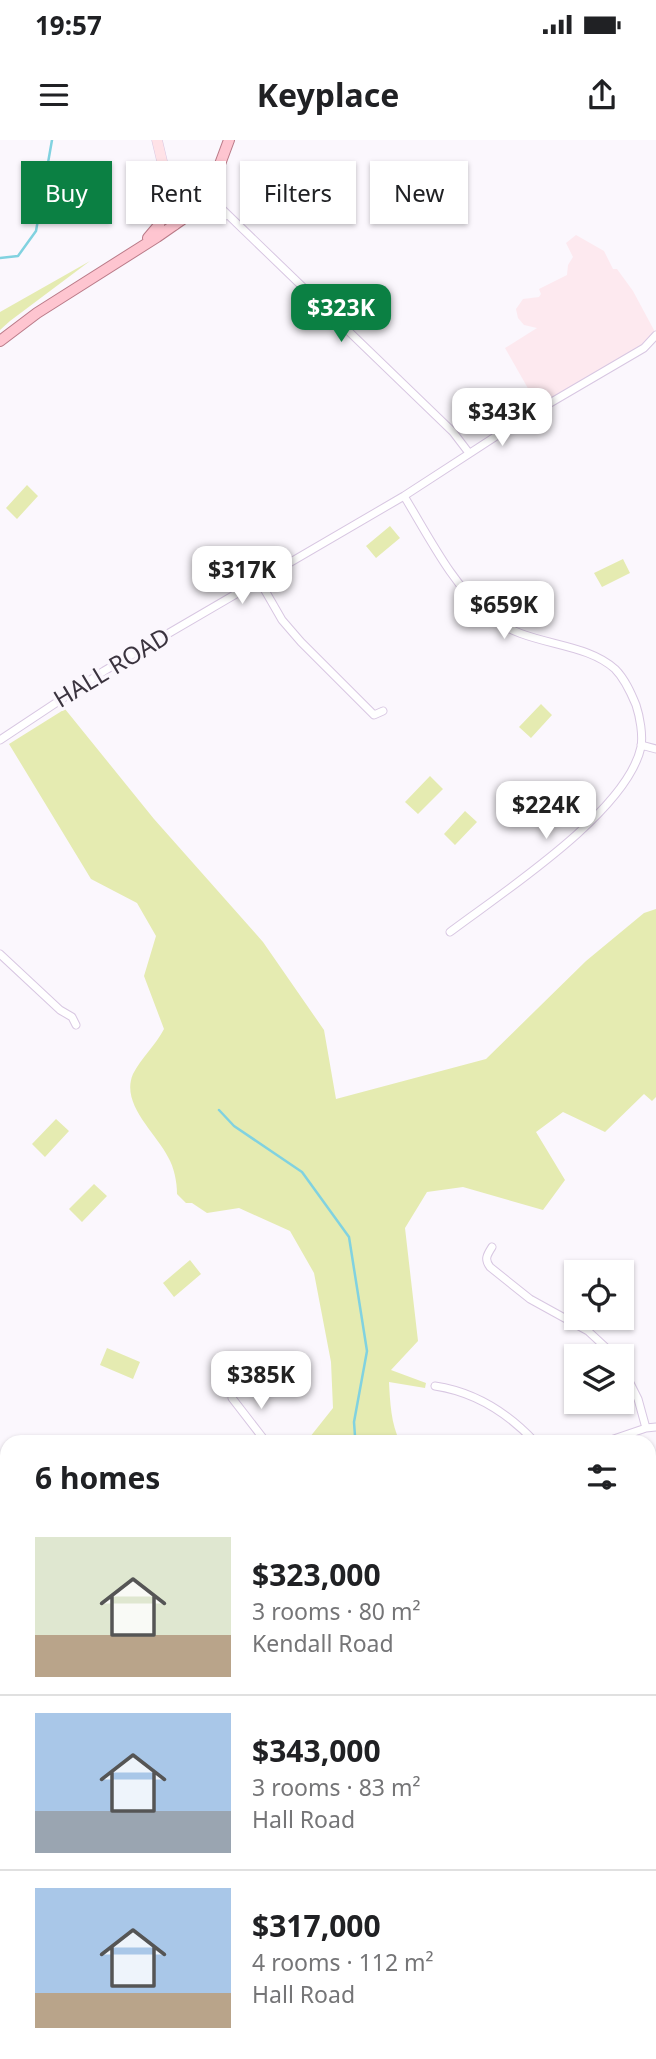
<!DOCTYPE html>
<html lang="en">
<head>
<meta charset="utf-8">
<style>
	body { margin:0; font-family:"Noto Sans",sans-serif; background:#f2f2f2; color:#202124; height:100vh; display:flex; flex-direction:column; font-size:26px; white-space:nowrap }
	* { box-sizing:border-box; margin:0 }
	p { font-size:23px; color:#757577 }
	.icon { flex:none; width:38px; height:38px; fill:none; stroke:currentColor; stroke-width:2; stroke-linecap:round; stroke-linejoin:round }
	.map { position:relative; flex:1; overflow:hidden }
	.sheet { position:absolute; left:0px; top:1295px; width:656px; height:625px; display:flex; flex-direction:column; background:#fff; border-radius:21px 21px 0 0; box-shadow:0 2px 5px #0004 }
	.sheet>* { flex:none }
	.banner { position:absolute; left:21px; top:21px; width:614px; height:63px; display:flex; gap:14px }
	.buttons { position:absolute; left:564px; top:1120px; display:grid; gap:14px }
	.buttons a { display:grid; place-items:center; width:70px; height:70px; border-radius:0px; background:#fff; box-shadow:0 2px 5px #0004; font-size:35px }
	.price { position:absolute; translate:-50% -60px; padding:0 16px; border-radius:14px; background:#fff; color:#222; font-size:23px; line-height:46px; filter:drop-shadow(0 2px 4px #0008) }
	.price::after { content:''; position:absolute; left:50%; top:42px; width:21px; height:16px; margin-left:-10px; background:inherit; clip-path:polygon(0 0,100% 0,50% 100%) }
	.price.active { background:#0b8043; color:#fff }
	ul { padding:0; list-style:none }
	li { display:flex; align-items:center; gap:21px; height:175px; padding:0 35px }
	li+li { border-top:2px solid #e0e0e0 }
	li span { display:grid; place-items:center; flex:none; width:196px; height:140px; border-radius:0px; color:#555 }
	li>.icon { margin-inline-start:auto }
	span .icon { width:84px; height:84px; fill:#fffc; stroke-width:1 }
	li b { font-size:30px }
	h2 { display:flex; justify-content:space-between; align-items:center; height:84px; padding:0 35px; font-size:30px }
	.tag { padding:0 24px; border-radius:0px; background:#fff; box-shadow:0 2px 5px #0004; font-size:24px; line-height:63px }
	.tag.active { background:#0b8043; color:#fff }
	.status { display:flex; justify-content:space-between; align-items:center; height:49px; padding:0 35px; background:#fff; direction:ltr }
	.status svg { height:19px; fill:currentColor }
	header { display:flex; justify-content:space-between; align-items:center; height:91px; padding:0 35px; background:#fff; font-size:32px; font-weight:700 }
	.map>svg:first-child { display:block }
	.education { fill:#fde9ef }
	.green { fill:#e5ebb1 }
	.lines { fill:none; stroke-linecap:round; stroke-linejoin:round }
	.stream { stroke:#81d2e0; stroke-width:2.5 }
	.minor-casing { stroke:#d8c7e2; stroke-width:9 }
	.secondary-casing { stroke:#d8c7e2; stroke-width:11 }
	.primary-casing { stroke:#ba7a88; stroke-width:12 }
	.minor { stroke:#fff; stroke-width:7 }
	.secondary { stroke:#ffe2e7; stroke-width:10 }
	.primary { stroke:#fec5d0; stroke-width:10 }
	.labels { text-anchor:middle; stroke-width:7; stroke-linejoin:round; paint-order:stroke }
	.street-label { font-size:24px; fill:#3b343f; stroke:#fbf7fd }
</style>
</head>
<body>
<div class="status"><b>19:57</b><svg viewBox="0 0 49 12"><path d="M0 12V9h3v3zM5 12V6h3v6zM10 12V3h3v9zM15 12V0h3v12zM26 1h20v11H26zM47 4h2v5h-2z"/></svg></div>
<header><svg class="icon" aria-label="menu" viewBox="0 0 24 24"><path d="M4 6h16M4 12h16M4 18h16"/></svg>Keyplace<svg class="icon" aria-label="share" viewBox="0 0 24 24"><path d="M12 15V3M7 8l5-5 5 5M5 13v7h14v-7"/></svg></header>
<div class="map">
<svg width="656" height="1919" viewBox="0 0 656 1919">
	<rect width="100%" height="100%" fill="#fbf7fd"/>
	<path class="education" d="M576,95L604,111L613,129H617L633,151L655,192L643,205L538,266L505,208L537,188L524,185L518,178L516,169L523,159L539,157L541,154L539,149L567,135L568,125L573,117L566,103Z
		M656,1674V1827L649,1825V1687Z"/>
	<path class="green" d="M90,121L10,181L0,190V172Z
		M27,345L38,356L17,379L6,368Z
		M390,386L400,398L376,418L366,406Z
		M623,419L630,433L602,447L594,433Z
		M541,564L552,575L531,598L519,587Z
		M65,569L154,679L263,802L324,890L336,959L486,919L586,821L644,773L656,769V957L652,961L644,954L605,992L563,972L536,992L565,1040L543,1070L463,1047L427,1052L405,1088L418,1201L391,1230L426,1243L425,1248L389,1242C390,1262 391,1284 400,1302H306L333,1268L331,1222L314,1133L290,1091L239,1068L207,1073L192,1063H186L177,1054C177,1042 174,1027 168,1017C156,993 120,964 133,934C141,918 156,905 164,889L144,836L156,796L137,763L91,739L9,604Z
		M430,636L443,649L418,674L405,662Z
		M465,671L477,682L455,705L444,694Z
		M56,979L69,991L45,1017L32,1004Z
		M94,1044L107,1056L82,1082L69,1069Z
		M190,1120L201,1134L174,1157L163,1143Z
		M107,1208L140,1222L133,1239L100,1225Z
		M387,1913H500L495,1919H381Z"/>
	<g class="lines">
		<path class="stream" d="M0,118L18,116L36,91L52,0
			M219,970L234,986L302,1032L349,1097L367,1211L354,1282L355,1296L359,1302"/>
		<g class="minor-casing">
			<path id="minor" d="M213,43L216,60L222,69L453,292L469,313
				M197,67L212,70L225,76
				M404,356C429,397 452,444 489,476C527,507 583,500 615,529C625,539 631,553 636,565C640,577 643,595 641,607C627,672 503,752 450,792
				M259,440L282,480L301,502L374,575L383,571
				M0,600L104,531L404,356L521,280L644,208L656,195
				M641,605L656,609
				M0,814L60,870L72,877L76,885
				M492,1107C487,1115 484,1119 490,1127L530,1159L588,1191L615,1216
				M621,1225L638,1259L646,1288
				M435,1246C475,1252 507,1272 535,1302
				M232,1258L266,1302
				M605,1302L646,1288L656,1287
				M0,1457L7,1464
				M649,1459L656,1460
				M649,1559L656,1560
				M0,1612L7,1605
				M0,1689L7,1696
				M649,1904L656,1909
				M146,1913L152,1919
				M523,1913L531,1919
				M591,1919L605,1913"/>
		</g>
		<g class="secondary-casing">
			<path id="secondary" d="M157,0L167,42L181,80
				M164,43L165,64L174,85
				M172,51L182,62L203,59"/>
		</g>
		<g class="primary-casing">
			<path id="primary" d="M148,98L159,85L165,64
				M0,201L37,173L157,97L190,74L213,43L229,0"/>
		</g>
		<use href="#minor" class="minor"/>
		<use href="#secondary" class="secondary"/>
		<use href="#primary" class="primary"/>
	</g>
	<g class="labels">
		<g class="street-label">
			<text transform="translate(112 528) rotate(-31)" y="8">HALL ROAD</text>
		</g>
	</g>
</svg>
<div class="buttons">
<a><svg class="icon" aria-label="locate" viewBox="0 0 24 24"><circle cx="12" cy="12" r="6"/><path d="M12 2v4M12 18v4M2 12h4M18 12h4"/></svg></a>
<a><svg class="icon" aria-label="layers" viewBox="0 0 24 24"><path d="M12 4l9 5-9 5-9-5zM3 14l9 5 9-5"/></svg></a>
</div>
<b class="price active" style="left:341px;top:204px">$323K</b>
<b class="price" style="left:502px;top:308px">$343K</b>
<b class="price" style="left:242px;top:466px">$317K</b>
<b class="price" style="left:504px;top:501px">$659K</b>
<b class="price" style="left:546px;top:701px">$224K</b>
<b class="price" style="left:261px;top:1271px">$385K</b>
<div class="banner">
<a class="tag active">Buy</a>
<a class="tag">Rent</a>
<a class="tag">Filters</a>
<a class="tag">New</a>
</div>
<section class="sheet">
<h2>6 homes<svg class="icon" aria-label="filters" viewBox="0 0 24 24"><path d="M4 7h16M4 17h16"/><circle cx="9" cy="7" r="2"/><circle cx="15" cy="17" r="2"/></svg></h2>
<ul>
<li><span style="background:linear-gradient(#dfe7d0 70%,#b9a48a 0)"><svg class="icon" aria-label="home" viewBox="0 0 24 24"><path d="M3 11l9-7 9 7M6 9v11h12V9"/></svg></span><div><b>$323,000</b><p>3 rooms · 80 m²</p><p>Kendall Road</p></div></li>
<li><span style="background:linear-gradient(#a9c7e8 70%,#9aa5b1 0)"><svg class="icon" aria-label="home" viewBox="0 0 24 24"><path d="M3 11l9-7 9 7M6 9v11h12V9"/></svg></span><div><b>$343,000</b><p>3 rooms · 83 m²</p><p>Hall Road</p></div></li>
<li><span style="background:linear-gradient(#a9c7e8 75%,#b9a48a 0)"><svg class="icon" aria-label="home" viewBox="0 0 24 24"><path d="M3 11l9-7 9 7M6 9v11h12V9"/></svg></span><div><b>$317,000</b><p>4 rooms · 112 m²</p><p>Hall Road</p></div></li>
</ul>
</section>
</div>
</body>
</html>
